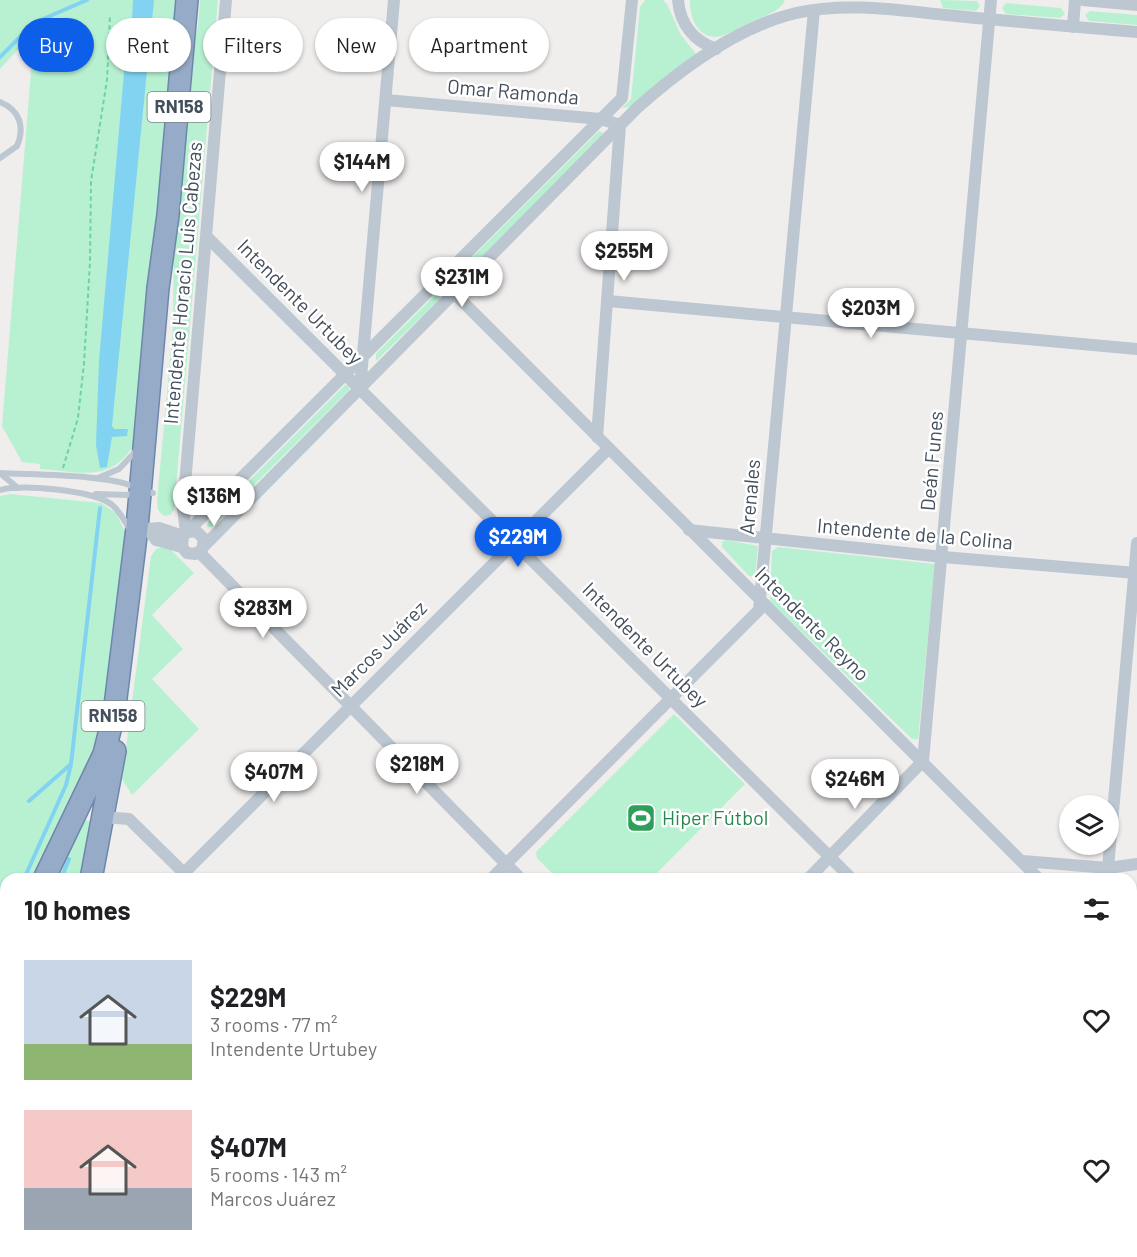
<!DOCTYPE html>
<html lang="en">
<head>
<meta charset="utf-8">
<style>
	body { margin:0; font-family:Barlow,sans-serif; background:#f2f2f2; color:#202124; height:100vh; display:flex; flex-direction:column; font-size:22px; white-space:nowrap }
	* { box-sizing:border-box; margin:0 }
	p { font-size:20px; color:#757577 }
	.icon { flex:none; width:33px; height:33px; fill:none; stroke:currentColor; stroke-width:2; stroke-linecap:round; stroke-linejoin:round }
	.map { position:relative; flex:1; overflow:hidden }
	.side { position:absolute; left:0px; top:873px; width:1137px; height:384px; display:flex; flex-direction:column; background:#fff; border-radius:18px 18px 0 0; box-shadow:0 2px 4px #0004 }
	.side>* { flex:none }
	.hud { position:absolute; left:18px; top:18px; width:600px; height:54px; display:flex; gap:12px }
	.buttons { position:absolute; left:1059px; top:795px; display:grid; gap:12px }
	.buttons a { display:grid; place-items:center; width:60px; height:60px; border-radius:50%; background:#fff; box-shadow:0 2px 4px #0004; font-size:30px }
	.price { position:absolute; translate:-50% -51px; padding:0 14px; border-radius:21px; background:#fff; color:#222; font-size:20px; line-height:39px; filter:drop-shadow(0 2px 3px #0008) }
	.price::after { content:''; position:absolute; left:50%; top:36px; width:18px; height:14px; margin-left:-9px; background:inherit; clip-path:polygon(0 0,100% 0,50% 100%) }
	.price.selected { background:#0d5fea; color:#fff }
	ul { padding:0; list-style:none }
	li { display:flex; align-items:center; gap:18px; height:150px; padding:0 24px }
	li span { display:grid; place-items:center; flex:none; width:168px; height:120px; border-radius:0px; color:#555 }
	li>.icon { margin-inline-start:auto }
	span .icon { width:72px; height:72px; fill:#fffc; stroke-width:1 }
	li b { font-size:26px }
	h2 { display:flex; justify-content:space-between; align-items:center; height:72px; padding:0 24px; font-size:26px }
	.chip { padding:0 21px; border-radius:27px; background:#fff; box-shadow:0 2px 4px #0004; font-size:21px; line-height:54px }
	.chip.selected { background:#0d5fea; color:#fff }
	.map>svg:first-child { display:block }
	.green { fill:#b8f1d2 }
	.water { fill:#82d3f1 }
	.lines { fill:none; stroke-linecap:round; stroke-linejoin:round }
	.stream { stroke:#82d3f1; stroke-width:4 }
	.trunk-casing { stroke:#6c87ac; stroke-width:24 }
	.path { stroke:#6ed2a7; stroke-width:2; stroke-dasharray:4.5 3; stroke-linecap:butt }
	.service { stroke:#bcc7d1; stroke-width:6 }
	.minor { stroke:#bcc7d1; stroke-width:12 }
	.secondary { stroke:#bec9d8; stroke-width:18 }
	.trunk { stroke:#96abc7; stroke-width:21 }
	.labels { text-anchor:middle; stroke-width:5; stroke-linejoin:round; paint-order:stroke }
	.shield { fill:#fff; stroke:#7c848d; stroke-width:1.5 }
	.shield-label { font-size:18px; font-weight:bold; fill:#444f5c }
	.street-label { font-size:20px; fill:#444f5c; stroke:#fff }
	.leisure-label { font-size:20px; fill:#27864d; stroke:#fff; text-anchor:start }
</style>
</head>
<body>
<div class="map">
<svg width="1137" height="1257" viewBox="0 0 1137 1257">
	<rect width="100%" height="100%" fill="#f0eded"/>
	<path class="green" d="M0,0H182L136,441C113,484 81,472 40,469V464L22,462L2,426L34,35L32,34L0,69Z
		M200,0H218L174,510L170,515L164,516L158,510L157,501L173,328L174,227L187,76L198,26Z
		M645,0H663L667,4L681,35L696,54L631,107L622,108L631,99L640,7Z
		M690,0H785C779,13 763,16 751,22C741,26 731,33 721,36C699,41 689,18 690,0Z
		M940,0L977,1L980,6L976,11L943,8Z
		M1006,3L1061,8L1065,14L1060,18L1006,14L1002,8Z
		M1090,11L1137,15V25L1089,21L1085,15Z
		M599,131L604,133L460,279H457L455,274Z
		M436,294L440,295V299L376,361V354Z
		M345,385L349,386V390L212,527H207L208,522Z
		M10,494L101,503L116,513L126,534L105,734L36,879H6V996L0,1004V496Z
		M726,540L758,546L755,577L749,576L722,547V542Z
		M163,547L170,549L194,573L152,615L183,649L152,679L199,729L132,795L122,779L151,556L156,549Z
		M778,547L935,564L918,739H912L770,601L772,551Z
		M674,714L745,784L651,879H558L537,858L536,852Z
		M83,819L91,822L82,879H50Z
		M6,1026V1109L0,1108V1028Z
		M45,1251H114L108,1257H45Z"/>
	<path class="water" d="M133,0H154L112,426L114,429H128L127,436L112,437L107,467L100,468L96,445L99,361L127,38L132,21Z"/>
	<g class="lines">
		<path class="stream" d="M0,57L34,23L87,0
			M29,801L71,764
			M24,879L66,785L71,764L100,508
			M61,879L69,859
			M0,993L6,965
			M21,1257L22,1251"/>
		<g class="trunk-casing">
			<path id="trunk" d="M44,879L104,754L114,714L137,528L158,288L168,215L187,0
				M91,879L115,751
				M0,1017L6,1010
				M0,1124L6,1136
				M4,1257L6,1232
				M37,1257L38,1251"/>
		</g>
		<path class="path" d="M63,468L78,418L84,363L90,262L91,181L107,80L110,15"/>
		<path class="service" d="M0,102C20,110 25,127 17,146L0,158
			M0,473C29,475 114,474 136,488
			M0,473L18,488
			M98,478L119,469L137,450
			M0,490C23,484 91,490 111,504C119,510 125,521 130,530
			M96,494L127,495L141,491L153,493"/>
		<path class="minor" d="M678,0C680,24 694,41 716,49
			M1083,0L1137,5
			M1073,27L1075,0
			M386,100L601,119L620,125L597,437
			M206,236L852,879
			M455,294L1039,879
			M608,301L1137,349
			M360,389L394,0
			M148,529L156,540L182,547
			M148,529L159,528L183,536
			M689,530L943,557L1137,573
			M189,532L196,531L204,539L202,550L195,554L187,553L182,547L183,536L622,98L632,0
			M186,533L183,508L226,0
			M204,546L637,108C682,68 737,27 796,13C846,2 896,10 946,15C1010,21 1073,27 1137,32
			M199,552L521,879
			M102,817L129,819L190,879
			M1023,861L1108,868L1137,864
			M178,879L608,449
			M491,879L759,610L814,10
			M808,879L923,761L991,0
			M1107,879L1137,543
			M1131,1154L1137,1160
			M1131,1188L1137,1182
			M564,1251L570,1257
			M893,1251L899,1257
			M120,1257L126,1251
			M430,1257L436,1251
			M746,1257L752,1251
			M1063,1257L1069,1251"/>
		<path class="secondary" d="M250,1251L256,1257"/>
		<use href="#trunk" class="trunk"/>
	</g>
	<defs>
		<g id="stadium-square" transform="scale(1.5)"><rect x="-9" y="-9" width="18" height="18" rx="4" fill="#2e9e5b" stroke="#fff"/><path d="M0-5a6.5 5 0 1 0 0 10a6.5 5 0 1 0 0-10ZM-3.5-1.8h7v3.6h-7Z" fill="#fff"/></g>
	</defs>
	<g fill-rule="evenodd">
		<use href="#stadium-square" x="641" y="818"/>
	</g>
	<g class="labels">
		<g class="shield">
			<rect x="147.5" y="92" width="63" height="30" rx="4.5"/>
			<rect x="81.5" y="701" width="63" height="30" rx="4.5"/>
		</g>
		<g class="shield-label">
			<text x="179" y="113">RN158</text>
			<text x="113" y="722">RN158</text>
		</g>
		<g class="street-label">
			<text transform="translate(513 92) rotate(5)" y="7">Omar Ramonda</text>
			<text transform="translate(183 283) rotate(-85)" y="7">Intendente Horacio Luis Cabezas</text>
			<text transform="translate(300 302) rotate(45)" y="7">Intendente Urtubey</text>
			<text transform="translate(932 461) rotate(-85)" y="7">Deán Funes</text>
			<text transform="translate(750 497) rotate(-85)" y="7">Arenales</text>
			<text transform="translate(915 534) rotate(5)" y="7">Intendente de la Colina</text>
			<text transform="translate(812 624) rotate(45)" y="7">Intendente Reyno</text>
			<text transform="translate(645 645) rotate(45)" y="7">Intendente Urtubey</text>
			<text transform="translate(379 649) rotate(-45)" y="7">Marcos Juárez</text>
		</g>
		<g class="leisure-label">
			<text x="662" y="825">Hiper Fútbol</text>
		</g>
	</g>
</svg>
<div class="buttons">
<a><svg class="icon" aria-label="layers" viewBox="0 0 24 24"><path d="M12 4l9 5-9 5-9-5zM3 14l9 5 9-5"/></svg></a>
</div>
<b class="price" style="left:362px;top:193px">$144M</b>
<b class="price" style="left:624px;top:282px">$255M</b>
<b class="price" style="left:462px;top:308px">$231M</b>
<b class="price" style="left:871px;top:339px">$203M</b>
<b class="price" style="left:214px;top:527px">$136M</b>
<b class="price selected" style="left:518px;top:568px">$229M</b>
<b class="price" style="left:263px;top:639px">$283M</b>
<b class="price" style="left:417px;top:795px">$218M</b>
<b class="price" style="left:274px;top:803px">$407M</b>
<b class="price" style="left:855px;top:810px">$246M</b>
<div class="hud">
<a class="chip selected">Buy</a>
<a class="chip">Rent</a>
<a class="chip">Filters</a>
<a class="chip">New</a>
<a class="chip">Apartment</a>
</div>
<section class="side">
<h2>10 homes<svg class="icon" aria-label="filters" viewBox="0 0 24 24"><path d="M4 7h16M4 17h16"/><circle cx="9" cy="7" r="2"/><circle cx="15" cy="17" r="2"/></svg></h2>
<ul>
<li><span style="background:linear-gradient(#c9d6e8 70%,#8fb573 0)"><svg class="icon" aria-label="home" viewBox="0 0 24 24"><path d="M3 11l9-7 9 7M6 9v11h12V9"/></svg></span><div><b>$229M</b><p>3 rooms · 77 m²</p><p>Intendente Urtubey</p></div><svg class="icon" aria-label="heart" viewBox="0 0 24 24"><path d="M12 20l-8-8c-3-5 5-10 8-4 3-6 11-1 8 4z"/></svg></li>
<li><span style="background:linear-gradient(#f6c9c9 65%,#9aa5b1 0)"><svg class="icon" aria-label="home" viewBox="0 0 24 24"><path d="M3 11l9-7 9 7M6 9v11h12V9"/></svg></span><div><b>$407M</b><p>5 rooms · 143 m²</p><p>Marcos Juárez</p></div><svg class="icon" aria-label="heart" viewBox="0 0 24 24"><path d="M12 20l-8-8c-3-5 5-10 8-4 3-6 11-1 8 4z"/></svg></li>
</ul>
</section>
</div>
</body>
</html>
